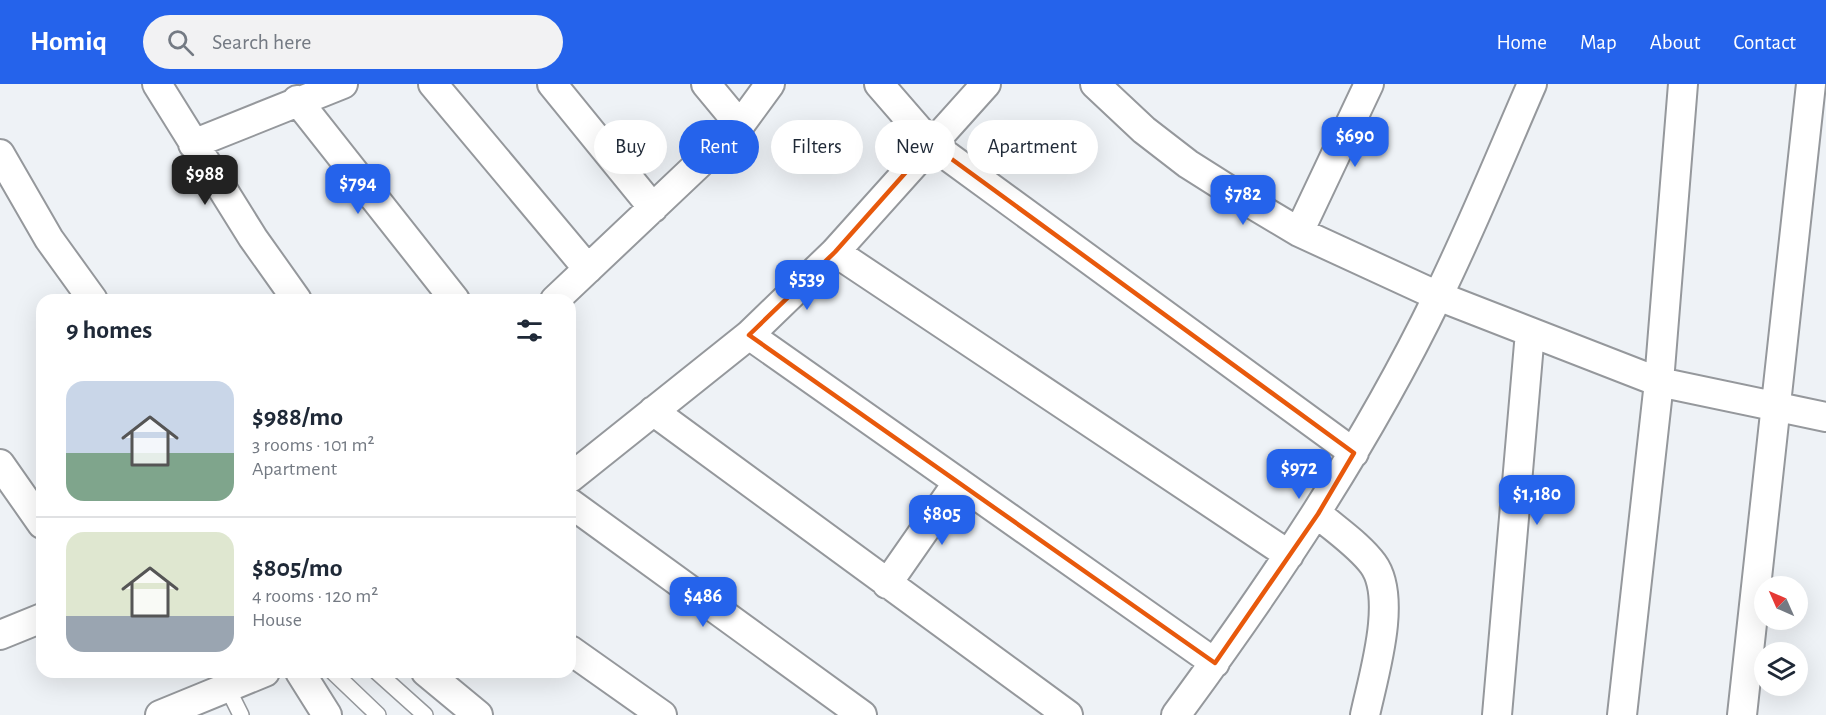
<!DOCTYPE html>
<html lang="en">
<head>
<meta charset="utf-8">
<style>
	body { margin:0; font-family:"Alegreya Sans",sans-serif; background:#f2f2f3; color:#1f2937; height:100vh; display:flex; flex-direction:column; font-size:22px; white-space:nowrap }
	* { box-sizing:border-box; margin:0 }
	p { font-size:20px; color:#747a83 }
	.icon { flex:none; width:33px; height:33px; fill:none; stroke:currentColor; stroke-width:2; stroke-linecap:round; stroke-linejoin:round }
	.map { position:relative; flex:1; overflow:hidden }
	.side { position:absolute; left:36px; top:210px; width:540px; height:384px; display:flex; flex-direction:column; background:#fff; border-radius:18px; box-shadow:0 6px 24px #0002 }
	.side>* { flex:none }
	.top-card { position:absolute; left:594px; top:36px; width:570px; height:54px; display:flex; gap:12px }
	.needle { width:39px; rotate:315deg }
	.controls { position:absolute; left:1754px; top:492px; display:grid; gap:12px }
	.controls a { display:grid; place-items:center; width:54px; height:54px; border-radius:50%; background:#fff; box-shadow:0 6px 24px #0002; font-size:30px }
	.price { position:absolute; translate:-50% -51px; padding:0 14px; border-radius:12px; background:#2563eb; color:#fff; font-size:20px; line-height:39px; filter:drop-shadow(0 2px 3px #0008) }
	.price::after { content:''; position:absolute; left:50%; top:36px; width:18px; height:14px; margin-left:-9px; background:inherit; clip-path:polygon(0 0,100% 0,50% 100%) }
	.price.current { background:#222; color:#fff }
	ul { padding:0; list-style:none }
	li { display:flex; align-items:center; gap:18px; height:150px; padding:0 30px }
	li+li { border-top:2px solid #e0e1e3 }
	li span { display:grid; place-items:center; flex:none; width:168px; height:120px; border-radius:18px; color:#555 }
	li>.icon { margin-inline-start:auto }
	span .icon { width:72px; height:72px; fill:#fffc; stroke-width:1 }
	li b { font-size:26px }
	h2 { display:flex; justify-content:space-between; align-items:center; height:72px; padding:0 30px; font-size:26px }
	.tag { padding:0 21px; border-radius:27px; background:#fff; box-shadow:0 6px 24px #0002; font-size:21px; line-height:54px }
	.tag.current { background:#2563eb; color:#fff }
	header { display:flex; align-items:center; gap:36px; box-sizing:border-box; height:84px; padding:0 30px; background:#2563eb; color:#fff }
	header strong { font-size:28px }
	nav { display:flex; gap:33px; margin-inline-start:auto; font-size:21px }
	.search { width:420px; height:54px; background:#f2f2f3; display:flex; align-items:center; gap:15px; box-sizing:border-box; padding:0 21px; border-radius:33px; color:#747a83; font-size:22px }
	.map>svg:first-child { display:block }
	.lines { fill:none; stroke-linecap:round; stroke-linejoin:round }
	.lane-casing { stroke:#95989c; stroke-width:18 }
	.street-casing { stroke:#95989c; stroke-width:32 }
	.lane { stroke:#fff; stroke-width:15 }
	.street { stroke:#fff; stroke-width:28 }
	.marked { fill:none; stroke:#e8590c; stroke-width:4.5; stroke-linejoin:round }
</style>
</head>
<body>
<header>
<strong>Homiq</strong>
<div class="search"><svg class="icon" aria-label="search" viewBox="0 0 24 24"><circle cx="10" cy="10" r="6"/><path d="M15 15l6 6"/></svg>Search here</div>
<nav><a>Home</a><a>Map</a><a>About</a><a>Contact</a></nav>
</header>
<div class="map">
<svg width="1826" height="631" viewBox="0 0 1826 631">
	<rect width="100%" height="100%" fill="#eef2f6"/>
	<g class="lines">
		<g class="lane-casing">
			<path id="lane" d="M333,588L378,631
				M377,588L425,631
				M227,603L241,631"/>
		</g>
		<g class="street-casing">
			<path id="street" d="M157,0L253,154L297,216
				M433,0L588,185
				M552,0L653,124
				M706,0L740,41
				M879,0L931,60L1354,369
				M1095,0L1144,46L1188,80L1237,111L1299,148L1438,212L1659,298L1826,333
				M297,16L455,216
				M193,60L343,0
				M0,70L49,155L93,216
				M1299,148L1369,0
				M835,168L1289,471
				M555,216L740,41L770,0
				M749,251L1215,579
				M653,327L1068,631
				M0,380L42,440
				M570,394L749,251L835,168L986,0
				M570,419L862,631
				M1318,430C1336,446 1359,461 1373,480C1398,514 1373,593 1365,631
				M887,500L958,398
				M0,551L42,534
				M570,566L662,631
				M300,588L327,631
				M426,588L478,631
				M160,631L265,588
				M1176,631C1274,498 1366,361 1438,212C1472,143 1501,71 1532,0
				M1497,631L1530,248
				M1622,631L1659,298L1683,0
				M1742,631L1811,0"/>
		</g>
		<use href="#lane" class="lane"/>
		<use href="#street" class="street"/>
	</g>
	<path class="marked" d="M931,60L1354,369L1318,430L1215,579L749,251L835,168Z"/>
</svg>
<div class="controls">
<a><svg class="needle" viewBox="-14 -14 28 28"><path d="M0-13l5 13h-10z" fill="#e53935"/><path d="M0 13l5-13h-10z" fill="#747a83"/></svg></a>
<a><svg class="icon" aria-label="layers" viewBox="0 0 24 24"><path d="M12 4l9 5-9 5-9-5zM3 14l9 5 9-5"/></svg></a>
</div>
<b class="price" style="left:1355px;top:84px">$690</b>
<b class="price current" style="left:205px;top:122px">$988</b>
<b class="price" style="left:358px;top:131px">$794</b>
<b class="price" style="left:1243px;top:142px">$782</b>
<b class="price" style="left:807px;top:227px">$539</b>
<b class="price" style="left:1299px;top:416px">$972</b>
<b class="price" style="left:1537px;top:442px">$1,180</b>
<b class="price" style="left:942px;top:462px">$805</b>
<b class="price" style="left:703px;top:544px">$486</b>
<div class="top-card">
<a class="tag">Buy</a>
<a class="tag current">Rent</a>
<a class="tag">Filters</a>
<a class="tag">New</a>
<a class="tag">Apartment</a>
</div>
<section class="side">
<h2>9 homes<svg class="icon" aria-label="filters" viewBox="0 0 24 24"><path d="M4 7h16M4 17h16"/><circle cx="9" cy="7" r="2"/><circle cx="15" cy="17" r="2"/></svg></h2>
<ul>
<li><span style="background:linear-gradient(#c9d6e8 60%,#7fa58c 0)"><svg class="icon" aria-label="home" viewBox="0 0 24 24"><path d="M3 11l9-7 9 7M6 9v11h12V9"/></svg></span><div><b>$988/mo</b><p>3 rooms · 101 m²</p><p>Apartment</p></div></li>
<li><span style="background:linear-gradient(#dfe7d0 70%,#9aa5b1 0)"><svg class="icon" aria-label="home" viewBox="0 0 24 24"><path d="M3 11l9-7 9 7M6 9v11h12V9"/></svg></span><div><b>$805/mo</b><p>4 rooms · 120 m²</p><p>House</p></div></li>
</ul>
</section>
</div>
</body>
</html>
